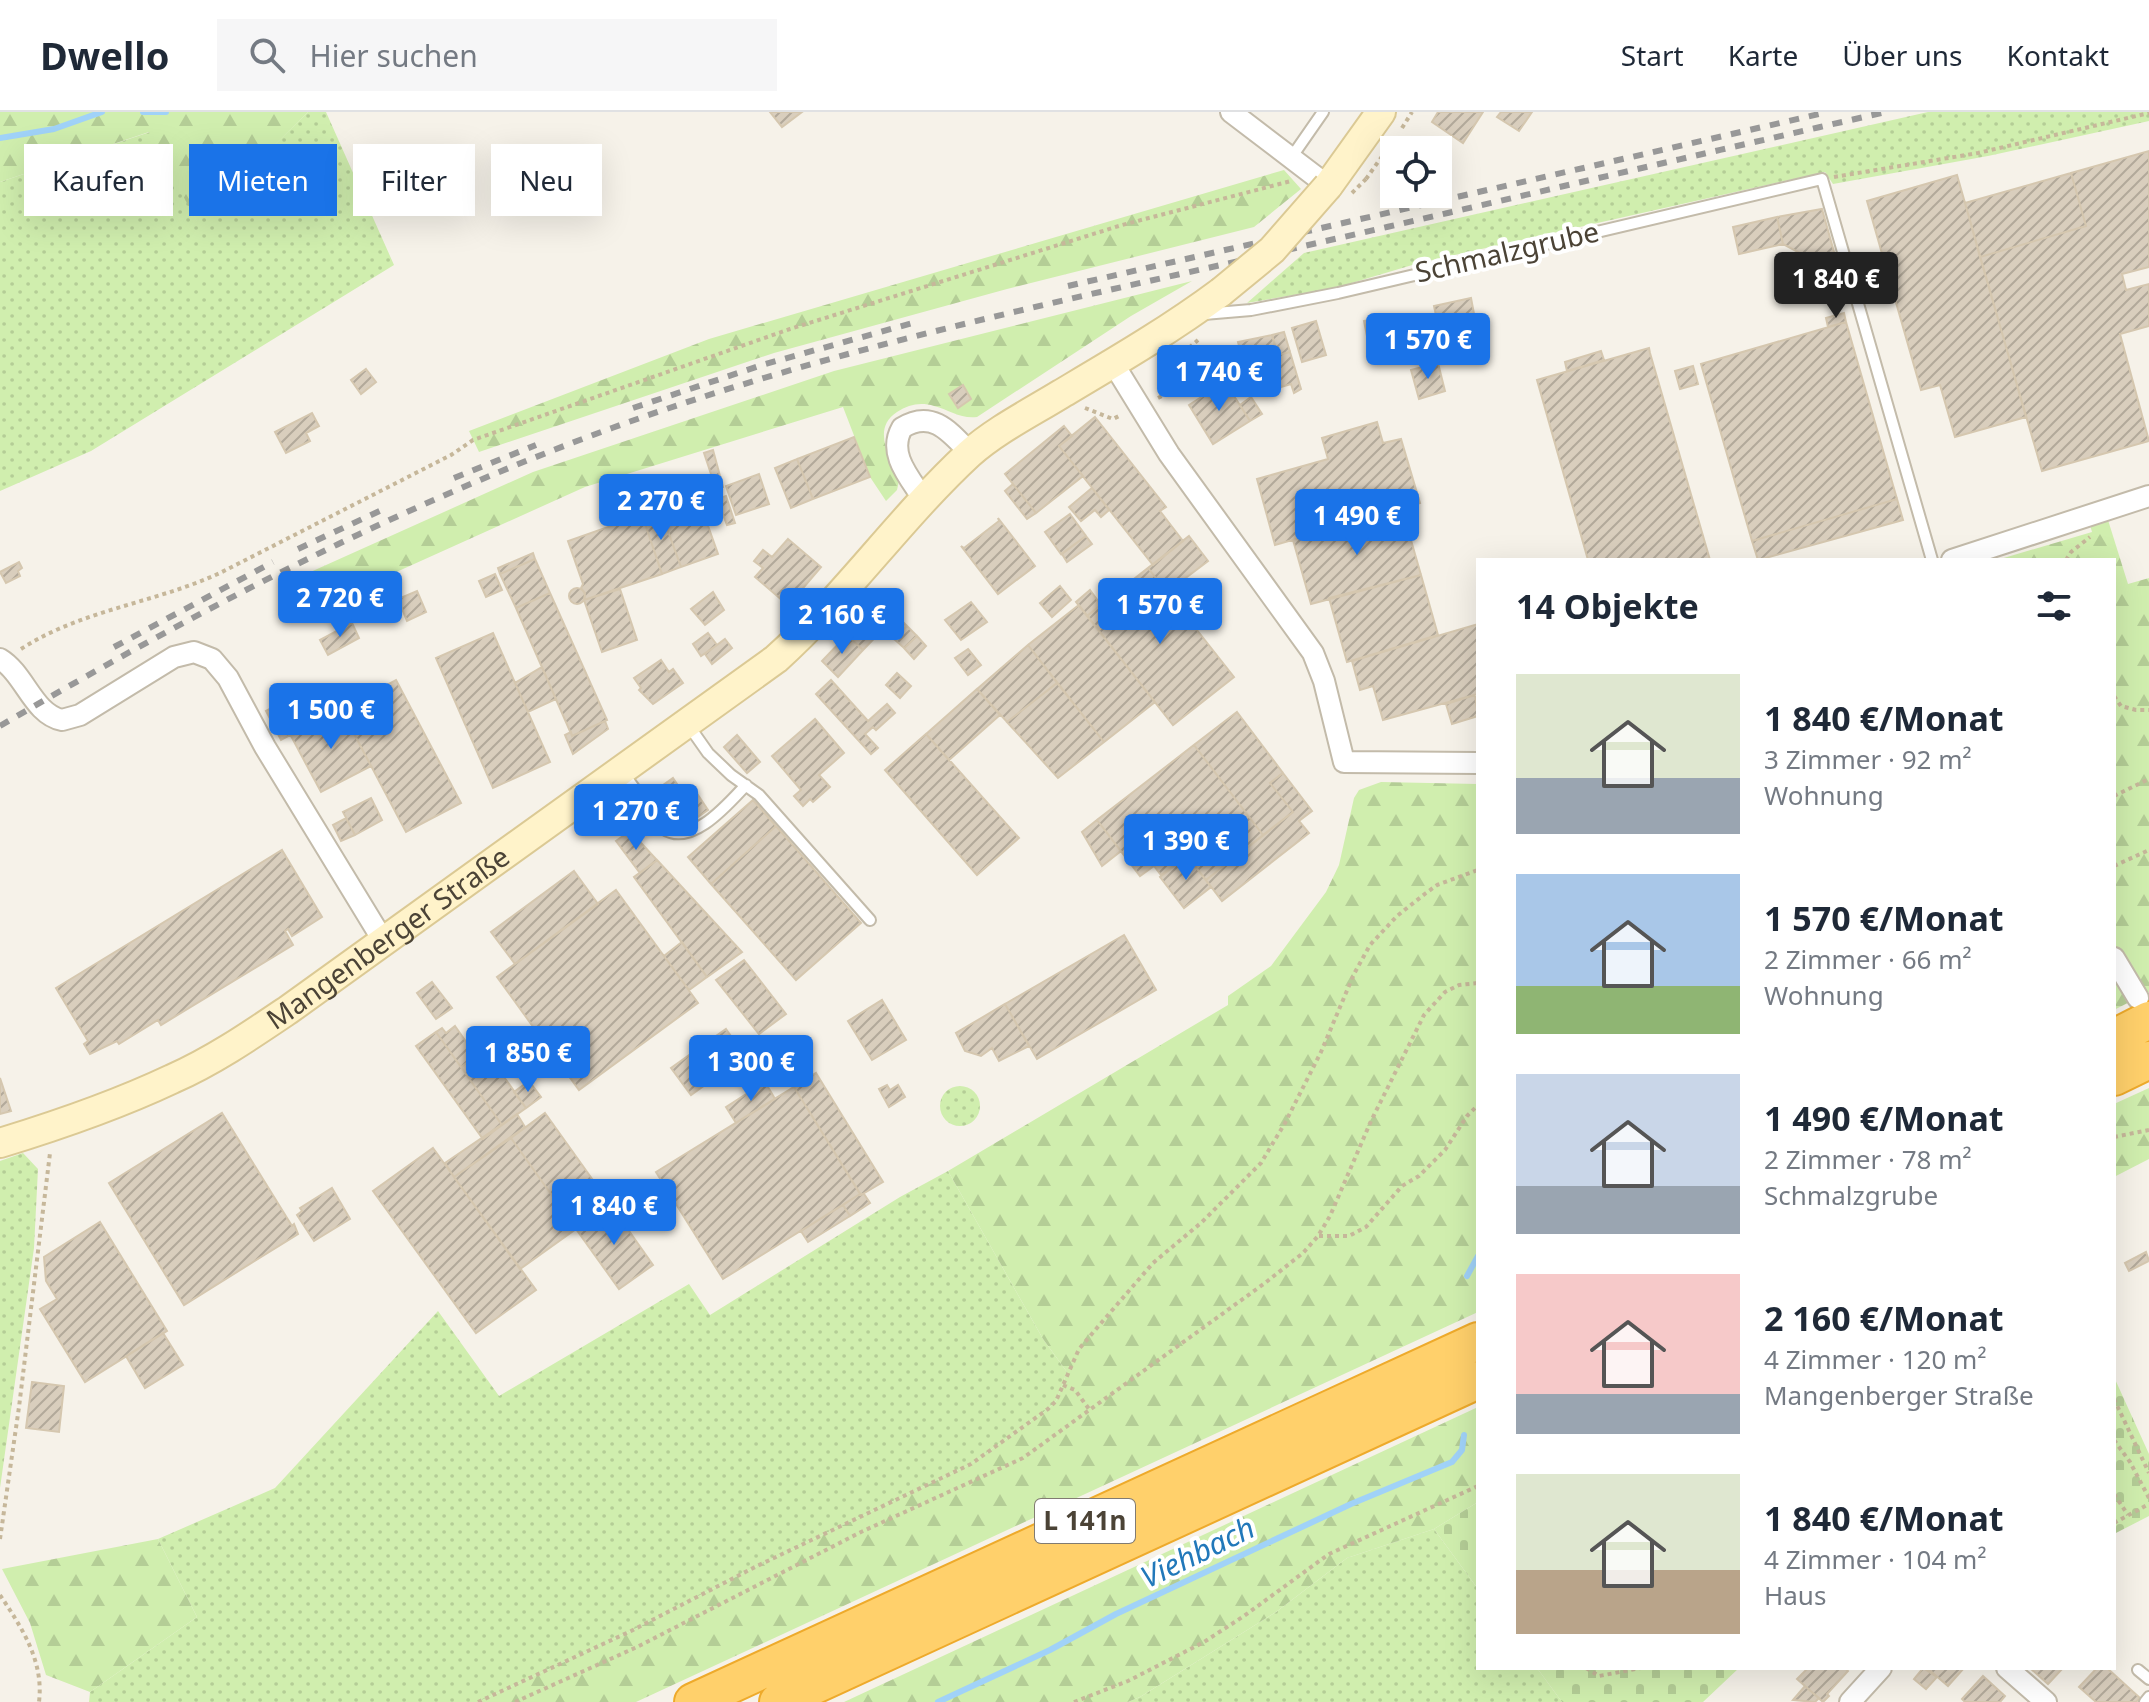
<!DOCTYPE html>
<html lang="de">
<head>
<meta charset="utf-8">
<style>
	body { margin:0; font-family:"Noto Sans",sans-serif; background:#f6f6f7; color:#1f2937; height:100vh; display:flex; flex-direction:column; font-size:30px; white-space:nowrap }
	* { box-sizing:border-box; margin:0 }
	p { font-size:26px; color:#747a83 }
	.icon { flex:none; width:44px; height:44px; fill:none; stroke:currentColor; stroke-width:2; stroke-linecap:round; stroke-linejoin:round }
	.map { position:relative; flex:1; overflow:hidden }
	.panel { position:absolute; left:1476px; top:446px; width:640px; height:1112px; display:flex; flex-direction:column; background:#fff; border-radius:0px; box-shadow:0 8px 32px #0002 }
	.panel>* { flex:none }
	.banner { position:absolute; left:24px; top:32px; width:760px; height:72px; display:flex; gap:16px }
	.buttons { position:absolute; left:1380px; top:24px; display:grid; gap:16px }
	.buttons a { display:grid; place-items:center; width:72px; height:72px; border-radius:0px; background:#fff; box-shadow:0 8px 32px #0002; font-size:40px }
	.price { position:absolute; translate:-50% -68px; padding:0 18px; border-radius:8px; background:#1a73e8; color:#fff; font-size:26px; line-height:52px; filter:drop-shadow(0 2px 4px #0008) }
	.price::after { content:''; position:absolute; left:50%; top:48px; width:24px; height:18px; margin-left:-12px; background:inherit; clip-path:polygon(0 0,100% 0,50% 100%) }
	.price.current { background:#222; color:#fff }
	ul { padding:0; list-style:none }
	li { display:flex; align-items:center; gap:24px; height:200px; padding:0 40px }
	li span { display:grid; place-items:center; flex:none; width:224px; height:160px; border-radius:0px; color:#555 }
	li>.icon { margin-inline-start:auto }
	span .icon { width:96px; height:96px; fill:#fffc; stroke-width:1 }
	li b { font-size:34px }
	h2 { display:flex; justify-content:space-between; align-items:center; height:96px; padding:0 40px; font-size:34px }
	.pill { padding:0 28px; border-radius:0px; background:#fff; box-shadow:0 8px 32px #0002; font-size:28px; line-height:72px }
	.pill.current { background:#1a73e8; color:#fff }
	header { display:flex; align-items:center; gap:48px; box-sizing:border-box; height:112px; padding:0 40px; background:#fff; border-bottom:2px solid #e0e1e3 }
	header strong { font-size:38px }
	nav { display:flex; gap:44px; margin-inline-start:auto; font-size:28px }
	.search { width:560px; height:72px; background:#f6f6f7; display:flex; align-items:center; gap:20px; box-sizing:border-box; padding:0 28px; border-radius:0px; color:#747a83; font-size:30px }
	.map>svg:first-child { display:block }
	.grass { fill:url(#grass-dots) }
	.forest { fill:url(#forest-firs) }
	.cemetery { fill:url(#cemetery-stones) }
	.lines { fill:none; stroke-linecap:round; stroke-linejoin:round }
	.stream { stroke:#a0d2f8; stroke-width:6 }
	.building { fill:url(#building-hatch); stroke:#d5c7af; stroke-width:2 }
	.lane-casing { stroke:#c3bbaa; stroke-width:14 }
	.street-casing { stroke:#c3bbaa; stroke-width:24 }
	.secondary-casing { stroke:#dbc994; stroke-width:32 }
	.highway-casing { stroke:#eeaa2b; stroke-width:40 }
	.path { stroke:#c6b79a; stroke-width:4; stroke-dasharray:4 4; stroke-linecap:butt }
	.lane { stroke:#fff; stroke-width:10 }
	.street { stroke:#fff; stroke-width:20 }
	.secondary { stroke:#fff3ca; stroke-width:28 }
	.highway { stroke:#ffd06b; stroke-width:36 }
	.rail { stroke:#989898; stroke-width:6; stroke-dasharray:10 10; stroke-linecap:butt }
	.secondary-bridge-casing { stroke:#dbc994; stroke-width:32; stroke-linecap:butt }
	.path-bridge { stroke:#c6b79a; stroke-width:4; stroke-dasharray:4 4; stroke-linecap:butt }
	.secondary-bridge { stroke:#fff3ca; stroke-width:28 }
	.labels { text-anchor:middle; stroke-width:8; stroke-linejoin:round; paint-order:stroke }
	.shield { fill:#fff; stroke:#817b72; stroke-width:2 }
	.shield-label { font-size:26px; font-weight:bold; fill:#4b4336 }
	.street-label { font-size:28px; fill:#4b4336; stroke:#fff }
	.water-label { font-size:30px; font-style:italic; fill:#2178ba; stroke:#fff }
</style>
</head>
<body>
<header>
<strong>Dwello</strong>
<div class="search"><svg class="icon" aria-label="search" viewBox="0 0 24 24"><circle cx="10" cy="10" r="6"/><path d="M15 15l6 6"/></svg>Hier suchen</div>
<nav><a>Start</a><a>Karte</a><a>Über uns</a><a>Kontakt</a></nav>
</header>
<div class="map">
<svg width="2149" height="1590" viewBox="0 0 2149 1590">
	<defs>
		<pattern id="grass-dots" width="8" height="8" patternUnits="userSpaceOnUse" patternTransform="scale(2)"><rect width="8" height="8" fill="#d0eeae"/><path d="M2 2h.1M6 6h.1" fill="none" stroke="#b4cd96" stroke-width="1.8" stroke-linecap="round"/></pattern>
		<pattern id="forest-firs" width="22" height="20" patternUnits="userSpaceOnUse" patternTransform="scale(2)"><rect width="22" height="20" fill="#d0eeae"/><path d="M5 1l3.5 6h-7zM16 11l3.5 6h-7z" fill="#b4cd96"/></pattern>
		<pattern id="cemetery-stones" width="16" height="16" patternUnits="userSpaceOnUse" patternTransform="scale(2)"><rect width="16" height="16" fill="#d0eeae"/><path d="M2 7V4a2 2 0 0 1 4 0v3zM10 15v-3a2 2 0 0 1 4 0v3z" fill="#b4cd96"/></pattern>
		<pattern id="building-hatch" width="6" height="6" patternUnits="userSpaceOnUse" patternTransform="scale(2)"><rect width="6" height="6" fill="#d9cebd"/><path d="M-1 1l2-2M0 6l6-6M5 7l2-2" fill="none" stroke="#b2a99a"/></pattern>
	</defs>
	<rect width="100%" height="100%" fill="#f6f2e9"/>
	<path class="grass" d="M308,0H326L394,153L91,339L0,379V70L150,20L197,109Z
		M1928,0H2149V9L1988,44L1833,72L1825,60L1419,151L1335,176L1247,191L1304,141Z
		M940 994a20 20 0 1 1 40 0a20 20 0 1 1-40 0Z
		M23,1041L38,1057L34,1136L0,1376V1049Z
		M948,1059L1043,1227L1067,1260L1056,1289L1048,1297L971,1352L755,1455L631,1519L478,1590H89L90,1580L197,1505L158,1427L275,1376L438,1199L499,1284L689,1172L710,1203L900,1085Z
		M1434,1417L1478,1477V1556H1537L1562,1590H1128L1140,1585L1276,1500L1347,1446Z"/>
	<path class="forest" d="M0,0H308L197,110L149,20L0,70Z
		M1284,58L1301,77L1254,115L1007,177L774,241L479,340L469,319L709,227Z
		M1192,169L1131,204L977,305C960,307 950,298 934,294C921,290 909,292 897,300C870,318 892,346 899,369L897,378L886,389L870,365L843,295L585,375L301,503L286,471L533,360L834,259Z
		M2108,408L2128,472L2149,466V880L2114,898V448H1997L2092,420L2090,413Z
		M1381,670L1478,672V1200L636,1590H478L631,1519L755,1455L971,1352L1048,1297L1056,1289L1067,1260L1043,1227L948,1059L1228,893V884L1271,854L1326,780L1339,753L1354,686L1359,678Z
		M2149,976V1047L2114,1065V992Z
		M1478,1295V1390L1434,1417L1347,1446L1276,1500L1140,1585L1128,1590H844Z
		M158,1427L197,1505L90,1580L46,1563L30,1511L2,1457Z"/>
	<path class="cemetery" d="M2114,1265L2149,1342V1404L2114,1422Z
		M1478,1390V1477L1434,1417Z
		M1537,1556H1739L1703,1590H1562Z"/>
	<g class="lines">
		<path class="stream" d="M143,0H166
			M0,26L54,17L102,0
			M1467,1164L1478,1144
			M938,1590L1050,1538L1116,1502L1351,1392L1452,1350L1462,1338L1464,1323"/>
	</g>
	<path class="building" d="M770,0H802L782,15Z
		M1438,0H1483L1463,31L1432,10Z
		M1501,0H1532L1519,19L1497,5Z
		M2149,39V155L2122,162L2126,178L2149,172V214L2120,222L2149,329L2042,359L1980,145L2086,114L2071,61Z
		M2071,61L2086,114L1980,145L1965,91Z
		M1957,63L2026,305L1955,325L1940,273L1921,278L1867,89Z
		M1822,97L1843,172L1810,181L1800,141L1783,132L1777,105Z
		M1777,105L1783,132L1739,142L1733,115Z
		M1471,186L1475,207L1456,211L1454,204L1437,208L1434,194Z
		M1844,201L1846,210L1828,215L1826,206Z
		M1392,203L1400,238L1371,244L1364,209Z
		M1316,209L1326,243L1302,250L1292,216Z
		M1846,210L1897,387L1752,429L1701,252Z
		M1284,220L1290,240L1278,243L1272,223Z
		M1272,223L1279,250L1246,260L1238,230Z
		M1649,236L1650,241L1710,448H1588L1537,268Z
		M1601,239L1604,248L1567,259L1565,250Z
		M1290,240L1301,277L1294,281L1291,272L1281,275L1274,252L1279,250L1278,243Z
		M1200,249L1212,262L1204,270L1192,257Z
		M1438,251L1445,279L1419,287L1411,258Z
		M1693,254L1698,272L1680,277L1675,259Z
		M366,257L376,270L361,282L351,268Z
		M1225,270L1250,309L1213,332L1189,293Z
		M963,273L971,287L958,296L949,282Z
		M1251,285L1262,302L1250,309L1240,293Z
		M312,301L319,314L306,321L310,329L286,341L275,320Z
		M1095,305L1166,395L1160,399L1183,429L1153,453L1059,334Z
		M1377,310L1383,331L1401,327L1420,391L1275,433L1257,367L1328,347L1322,326Z
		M1064,314L1072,324L1059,334L1083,364L1036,401L1005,362Z
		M854,325L870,365L813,387L797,347Z
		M713,338L723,375L716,377L704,341Z
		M797,347L813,387L791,396L775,356Z
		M759,362L769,392L736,403L726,374Z
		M1013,372L1036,401L1027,407L1005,379Z
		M1092,376L1109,398L1101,405L1095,398L1081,409L1069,395Z
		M697,383L718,442L681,455L660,397Z
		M726,384L735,411L727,413L717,387Z
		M1897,387L1903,408L1758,448L1752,429Z
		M660,397L681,455L662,462L642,403Z
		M1402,397L1421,463L1311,492L1293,428Z
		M1070,402L1086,424L1061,442L1045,420Z
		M642,403L662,462L584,488L585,481L581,476L583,472L568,429Z
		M998,406L1035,454L998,482L961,434L964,436L999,409Z
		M1086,424L1092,432L1067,450L1062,442Z
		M1189,424L1208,449L1167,480L1148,456Z
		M788,427L821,455L792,489H783L755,465L763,456L754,449L763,438L772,445Z
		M533,441L535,447L500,462L498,456Z
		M535,447L550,481L516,496L500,462Z
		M19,450L22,456L18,459L20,464L6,471L0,460Z
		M1148,456L1234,565L1173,613L1087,504Z
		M495,462L502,478L486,485L479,469Z
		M1421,463L1438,523L1347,550L1329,486Z
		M1060,474L1071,488L1052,505L1040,491Z
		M569 484a8 8 0 1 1 16 0a8 8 0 1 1-16 0Z
		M620,477L637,528L602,540L584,488Z
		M1090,478L1101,493L1087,504L1076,490Z
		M417,479L426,500L407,509L398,487Z
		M713,480L724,498L705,513L691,497Z
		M550,481L607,608L572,624L516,496Z
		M971,490L987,510L961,528L945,508Z
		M1079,493L1155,590L1104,630L1028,533Z
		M871,497L888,512L863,538L847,523Z
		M897,504L907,514L894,527L884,517Z
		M352,511L359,526L328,543L320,528Z
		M1478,512V582L1383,608L1373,574L1360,578L1352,549Z
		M907,514L917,524L904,536L894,527Z
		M493,521L550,650L493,676L436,546Z
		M708,521L717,533L701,544L693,532Z
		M847,523L863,538L838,565L822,549Z
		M917,524L926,534L914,547L904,536Z
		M725,527L732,536L712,552L705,542Z
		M1028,533L1057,571L1007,610L977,577Z
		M968,537L981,553L968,563L955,546Z
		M661,548L669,560L673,557L683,571L653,592L639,578L641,576L634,566Z
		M542,555L556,587L528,600L515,571Z
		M897,561L911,574L900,586L886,573Z
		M396,568L461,691L406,720L341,597Z
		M831,568L868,609L887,592L895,601L876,618L873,615L865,622L878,636L871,642L816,582Z
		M1057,571L1104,630L1058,666L1007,610Z
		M977,577L1000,603L949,648L926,622Z
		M302,580L317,609L281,628L266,599Z
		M1475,583L1478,604L1452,612L1446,592Z
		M341,597L371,654L321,680L291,624Z
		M1237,600L1283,661L1270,671L1293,700L1263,723L1194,633Z
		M815,607L844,641L819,663L830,675L813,690L810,687L803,694L794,684L801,678L772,644Z
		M605,609L608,617L573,642L565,623L571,620L572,624Z
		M926,622L1019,726L977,763L885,658Z
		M737,623L760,650L747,661L724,635Z
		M1194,633L1263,723L1206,768L1187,744L1161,763L1154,754L1140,764L1097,708Z
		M1283,661L1312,699L1299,709L1309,721L1222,789L1206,768L1293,700L1270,671Z
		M673,666L687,687L665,701L652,681Z
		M696,680L708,698L692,709L679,692Z
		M371,686L382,708L355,723L343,700Z
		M753,688L776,714L711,772L688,745Z
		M346,706L355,723L341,729L333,713Z
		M1097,708L1121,739L1102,754L1082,720Z
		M776,714L861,811L796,868L711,772Z
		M630,719L657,748L640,761L616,729Z
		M282,738L322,805L292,824L288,817L285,819L293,833L161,913L158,908L119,932L117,929L90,942L84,932L88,929L56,876Z
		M1187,744L1211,775L1184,796L1160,765Z
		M657,748L742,840L707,865L634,765Z
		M574,759L598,792L515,852L491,820Z
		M616,778L698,891L579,978L497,865Z
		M1124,823L1156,878L1037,947L1005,892Z
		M682,830L707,865L689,878L664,844Z
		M744,848L786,902L759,922L716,868Z
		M432,870L452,896L436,907L417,881Z
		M882,888L906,928L872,948L848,909Z
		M1005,892L1029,934L999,949L992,936L981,944L965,939L956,921Z
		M455,914L476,944L461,955L436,920L442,916L446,921Z
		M726,917L745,944L691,983L671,956Z
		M436,920L502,1013L483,1027L416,934Z
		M485,938L526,996L502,1013L461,955Z
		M816,961L883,1070L861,1083L794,975Z
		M0,966L11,999L0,1002Z
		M529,969L541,985L526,996L514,980Z
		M765,970L775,987L736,1011L726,995Z
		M887,973L890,978L898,973L905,985L889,995L879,977Z
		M794,975L860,1082L723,1167L656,1060Z
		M222,1001L292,1114L294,1112L298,1122L184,1193L109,1071Z
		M545,1001L610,1092L576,1117L511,1026Z
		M517,1002L525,1015L454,1065L445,1051Z
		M511,1026L576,1117L520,1157L454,1065Z
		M433,1036L536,1178L476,1221L373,1079Z
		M332,1076L350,1107L314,1129L297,1103L302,1099L300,1096Z
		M860,1082H864L870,1091L850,1104L843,1093Z
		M610,1092L653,1153L619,1177L576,1117Z
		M843,1093L850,1104L808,1130L801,1119Z
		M100,1110L167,1219L85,1270L40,1197L57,1187L46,1169L44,1145Z
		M2146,1140L2149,1149L2129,1159L2125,1151Z
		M163,1221L183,1253L145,1276L126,1244Z
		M32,1270L64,1274L59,1320L26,1316Z
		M1808,1556H1845L1848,1559L1827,1582L1829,1584L1823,1590L1797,1567Z
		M1923,1556L1937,1565L1926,1577L1914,1567Z
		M1927,1556H1964L1948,1574Z
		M2030,1556H2063L2048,1572Z
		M2097,1556H2107L2140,1586L2136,1590H2096L2079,1575Z
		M1983,1564L2005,1584L2000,1590H1965L1962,1587Z
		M1805,1574L1819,1586L1815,1590L1793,1588Z"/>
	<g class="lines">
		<g class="lane-casing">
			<path id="lane" d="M1291,46L1323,0
				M1204,202L1251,198L1338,181L1822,67L1932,448
				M689,614L708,641L731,663L759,683L870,808
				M623,661L664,717C692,735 728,692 746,673
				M2138,1558L2149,1567
				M2145,1590L2149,1585"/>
		</g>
		<g class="street-casing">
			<path id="street" d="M1231,0L1328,74
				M1113,251L1169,342L1313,541L1324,569L1344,650L1478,651
				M924,388C910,366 887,342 902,316C932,297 950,320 970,341
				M1952,448L2149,384
				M0,547C25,562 33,602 62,608L80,603L174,545L194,540L212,547L228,566L265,635L384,830
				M2114,846L2138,886
				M2007,1556L2046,1590
				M1850,1590L1881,1556"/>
		</g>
		<g class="secondary-casing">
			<g id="secondary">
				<path d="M1328,74L1381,0"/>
				<path id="s1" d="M0,1031C59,1013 117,993 172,967C213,949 251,923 288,898L776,547C846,484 900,406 969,342C996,318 1030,301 1061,282C1115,250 1170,218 1221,180"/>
			</g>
		</g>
		<g class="highway-casing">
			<path id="highway" d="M2114,926L2149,908
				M2114,965L2149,948
				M693,1590L1478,1229
				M778,1590L1478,1268"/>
		</g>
		<path class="path" d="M1402,16L1412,0
			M1834,65L1978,41L2149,1
			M1366,67L1388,36
			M1158,286L1164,283L1168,254L1198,228
			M1085,296L1113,307L1121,303
			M2066,448L2071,440L2090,425
			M21,537C81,498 155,491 220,461L451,343L473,328L790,217L1122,113L1291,69
			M2114,584L2121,594L2136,598H2149
			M2114,684L2149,667
			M2114,754L2149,738
			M2114,1025L2149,1018
			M1319,1124H1349L1366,1115L1402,1074L1419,1064L1445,1038L1467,1004L1478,993
			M1063,1273L1075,1278L1089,1297
			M2114,1287L2149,1361
			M2114,1328L2130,1350L2149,1386
			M2114,1382L2128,1403
			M2114,1411L2149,1392
			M0,1427L19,1295L50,1041
			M0,1483C22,1516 44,1549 39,1590
			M1586,1556L1599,1564L1641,1556
			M478,1590L631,1519L755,1455L971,1352L1048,1297L1056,1289L1079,1237L1102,1210L1153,1151L1202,1110L1261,1051L1285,1011L1321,940L1354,862L1370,833L1397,804L1426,781L1437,773L1478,758
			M515,1590L637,1535L861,1420L1023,1346L1265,1171L1303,1141L1318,1124L1330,1104L1371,1009L1424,903L1445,880L1459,873L1478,871
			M1074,1590L1128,1569L1204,1530L1244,1504L1329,1442L1478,1374"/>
		<use href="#lane" class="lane"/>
		<use href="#street" class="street"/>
		<use href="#secondary" class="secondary"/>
		<use href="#highway" class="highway"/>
		<path class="rail" d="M1068,174L1828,0
			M633,296L762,253L916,210
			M454,366L536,333
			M298,437L388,395
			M114,535L273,450
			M0,614C196,499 398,394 612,316C808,245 1009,200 1212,155C1437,104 1661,51 1886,0"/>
		<g class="secondary-bridge-casing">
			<path id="secondary-bridge" d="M1221,180L1272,138L1328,74"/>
		</g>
		<path class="path-bridge" d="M1352,81L1366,67"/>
		<use href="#secondary-bridge" class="secondary-bridge"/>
	</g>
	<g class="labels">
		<rect class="shield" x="1035" y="1387" width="100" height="44" rx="6"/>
		<g class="shield-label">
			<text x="1085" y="1418">L 141n</text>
		</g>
		<g class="street-label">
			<text transform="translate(1507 140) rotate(-13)" y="10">Schmalzgrube</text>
			<text dy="10" stroke="none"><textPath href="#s1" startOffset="442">Mangenberger Straße</textPath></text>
		</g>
		<g class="water-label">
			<text transform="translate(1198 1441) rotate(-26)" y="10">Viehbach</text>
		</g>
	</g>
</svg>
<div class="buttons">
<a><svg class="icon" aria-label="locate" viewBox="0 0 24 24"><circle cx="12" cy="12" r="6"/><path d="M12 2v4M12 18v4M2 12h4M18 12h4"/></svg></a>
</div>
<b class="price current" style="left:1836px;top:208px">1 840 €</b>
<b class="price" style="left:1428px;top:269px">1 570 €</b>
<b class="price" style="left:1219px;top:301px">1 740 €</b>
<b class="price" style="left:661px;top:430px">2 270 €</b>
<b class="price" style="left:1357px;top:445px">1 490 €</b>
<b class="price" style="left:340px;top:527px">2 720 €</b>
<b class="price" style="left:1160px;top:534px">1 570 €</b>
<b class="price" style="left:842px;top:544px">2 160 €</b>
<b class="price" style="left:331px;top:639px">1 500 €</b>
<b class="price" style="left:636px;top:740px">1 270 €</b>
<b class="price" style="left:1186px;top:770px">1 390 €</b>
<b class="price" style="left:528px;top:982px">1 850 €</b>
<b class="price" style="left:751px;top:991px">1 300 €</b>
<b class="price" style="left:614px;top:1135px">1 840 €</b>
<div class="banner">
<a class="pill">Kaufen</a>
<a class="pill current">Mieten</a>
<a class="pill">Filter</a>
<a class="pill">Neu</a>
</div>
<section class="panel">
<h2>14 Objekte<svg class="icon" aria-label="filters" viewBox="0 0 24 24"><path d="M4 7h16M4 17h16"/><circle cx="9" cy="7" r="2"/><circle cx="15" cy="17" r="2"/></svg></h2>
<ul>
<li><span style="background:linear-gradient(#dfe7d0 65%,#9aa5b1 0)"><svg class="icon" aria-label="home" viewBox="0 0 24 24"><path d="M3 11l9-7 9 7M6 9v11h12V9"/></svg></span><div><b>1 840 €/Monat</b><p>3 Zimmer · 92 m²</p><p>Wohnung</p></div></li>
<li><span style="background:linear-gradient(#a9c7e8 70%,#8fb573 0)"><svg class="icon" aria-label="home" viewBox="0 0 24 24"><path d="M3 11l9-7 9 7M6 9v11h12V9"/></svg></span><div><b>1 570 €/Monat</b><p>2 Zimmer · 66 m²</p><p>Wohnung</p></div></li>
<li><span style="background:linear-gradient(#c9d6e8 70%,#9aa5b1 0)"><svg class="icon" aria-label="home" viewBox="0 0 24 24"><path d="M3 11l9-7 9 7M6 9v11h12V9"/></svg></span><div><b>1 490 €/Monat</b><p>2 Zimmer · 78 m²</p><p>Schmalzgrube</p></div></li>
<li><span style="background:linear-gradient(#f6c9c9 75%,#9aa5b1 0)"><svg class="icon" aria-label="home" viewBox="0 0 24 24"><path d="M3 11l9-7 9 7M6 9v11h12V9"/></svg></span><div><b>2 160 €/Monat</b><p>4 Zimmer · 120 m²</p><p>Mangenberger Straße</p></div></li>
<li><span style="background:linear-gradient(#dfe7d0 60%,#b9a48a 0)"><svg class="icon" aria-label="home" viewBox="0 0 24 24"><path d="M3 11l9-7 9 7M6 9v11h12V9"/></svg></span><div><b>1 840 €/Monat</b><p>4 Zimmer · 104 m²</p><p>Haus</p></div></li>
</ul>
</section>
</div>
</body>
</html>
